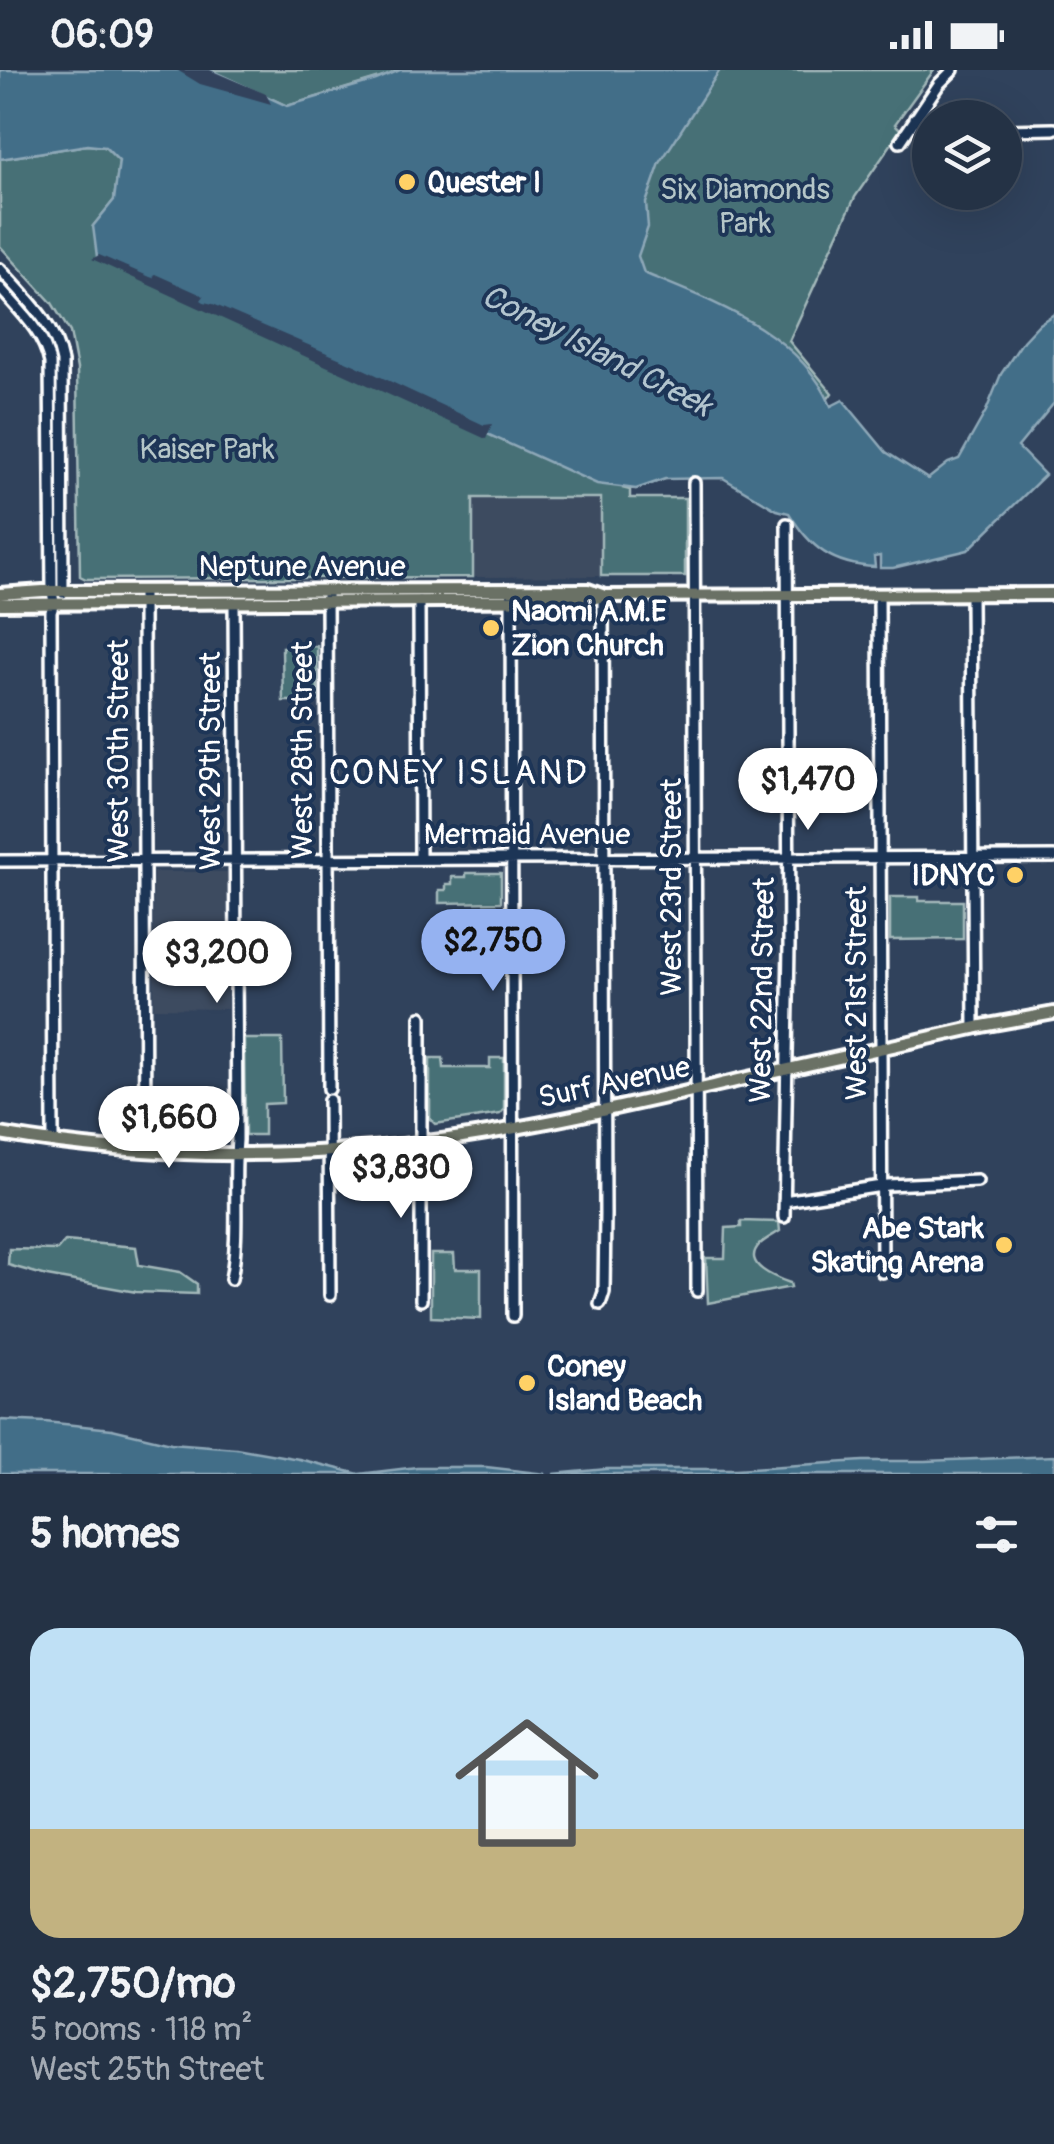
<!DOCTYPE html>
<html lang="en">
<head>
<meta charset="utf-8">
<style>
	body { margin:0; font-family:Pangolin,sans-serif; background:#2c3a4c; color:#f1f3f6; height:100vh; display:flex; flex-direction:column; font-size:38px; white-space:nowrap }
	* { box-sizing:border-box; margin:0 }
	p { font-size:32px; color:#a3aab3 }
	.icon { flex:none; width:55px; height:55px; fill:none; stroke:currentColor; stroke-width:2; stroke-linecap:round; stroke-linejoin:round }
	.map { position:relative; height:1404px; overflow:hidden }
	.details { display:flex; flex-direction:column; background:#243245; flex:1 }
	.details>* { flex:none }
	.buttons { position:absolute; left:912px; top:30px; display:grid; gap:20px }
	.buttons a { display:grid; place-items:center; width:110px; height:110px; border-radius:50%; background:#243245; box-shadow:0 10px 40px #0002,0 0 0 2px #414d5e; font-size:50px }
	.price { position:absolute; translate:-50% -85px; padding:0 22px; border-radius:35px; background:#fff; color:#222; font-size:32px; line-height:65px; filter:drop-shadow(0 2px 5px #0008) }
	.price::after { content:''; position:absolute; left:50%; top:60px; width:30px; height:22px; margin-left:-15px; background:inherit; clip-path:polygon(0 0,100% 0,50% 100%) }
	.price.selected { background:#95b2f1; color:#111 }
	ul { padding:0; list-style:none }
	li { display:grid; align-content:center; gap:20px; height:530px; padding:0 30px }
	li span { display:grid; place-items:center; height:310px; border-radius:30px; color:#555 }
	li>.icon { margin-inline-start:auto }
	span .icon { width:180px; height:180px; fill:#fffc; stroke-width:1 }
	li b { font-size:42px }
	h2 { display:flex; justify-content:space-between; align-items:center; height:120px; padding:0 30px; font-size:42px }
	.status { display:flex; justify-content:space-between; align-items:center; height:70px; padding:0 50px; background:#243245; direction:ltr }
	.status svg { height:28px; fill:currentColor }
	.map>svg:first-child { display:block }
	.built { fill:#3e4b60 }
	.green { fill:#477076; stroke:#a3b8ba; stroke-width:2.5 }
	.water { fill:#426e88; stroke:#8ea8b8; stroke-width:2.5 }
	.pier { fill:#30425c }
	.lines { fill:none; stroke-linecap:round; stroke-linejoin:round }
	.minor-casing { stroke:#fff; stroke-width:16 }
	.major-casing { stroke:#fff; stroke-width:18 }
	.minor { stroke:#1d3557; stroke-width:9 }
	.major { stroke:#6b7165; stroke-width:10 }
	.poi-dot { fill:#ffd166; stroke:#1d3557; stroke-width:4 }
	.labels { text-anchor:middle; stroke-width:8; stroke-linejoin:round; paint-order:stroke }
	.poi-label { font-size:30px; font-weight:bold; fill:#fff; stroke:#1d3557; text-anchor:start }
	.park-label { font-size:30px; fill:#b5c6c8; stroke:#1d3557 }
	.street-label { font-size:30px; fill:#fff; stroke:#1d3557 }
	.water-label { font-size:32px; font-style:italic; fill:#b3c5cf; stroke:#1d3557 }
	.quarter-label { font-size:35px; letter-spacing:2.5px; fill:#fff; stroke:#1d3557 }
</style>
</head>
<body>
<div class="status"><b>06:09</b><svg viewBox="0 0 49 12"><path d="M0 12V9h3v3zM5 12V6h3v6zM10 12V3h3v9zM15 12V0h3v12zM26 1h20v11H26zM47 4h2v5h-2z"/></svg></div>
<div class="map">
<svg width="1054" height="1404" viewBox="0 0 1054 1404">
	<rect width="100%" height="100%" fill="#30425c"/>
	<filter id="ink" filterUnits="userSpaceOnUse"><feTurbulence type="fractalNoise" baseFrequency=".01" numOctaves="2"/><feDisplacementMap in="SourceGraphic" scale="20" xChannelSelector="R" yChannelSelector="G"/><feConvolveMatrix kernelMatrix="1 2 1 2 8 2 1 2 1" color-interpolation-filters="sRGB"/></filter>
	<g filter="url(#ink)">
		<path class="built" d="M472,428H601V506L473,507Z
			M153,802H227V939L154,938Z"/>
		<path class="green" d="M210,0H446L387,6L287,36Z
			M509,0H934L895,54L901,60L855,127L789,271L832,323L827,330L632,225Z
			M87,75L105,77L119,91L114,130L93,156L677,408L665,409L636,419L622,418L630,420V428H685V506H601V428H473V507L86,509L80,506L77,299L70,262L52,233L0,176V89Z
			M317,576L318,631H283L282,577Z
			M466,803H501V832L439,833V820H446V814H452V807H466Z
			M890,827H919V831H963V869L890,870Z
			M244,969H282L283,1033L264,1034V1065H245Z
			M430,988H443L444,998H490V988H504V1039L500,1044L435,1054L430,1049Z
			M741,1151L779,1152L780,1161C774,1165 765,1169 759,1175C741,1195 776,1208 790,1213L791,1217L708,1233L706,1188H725L726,1158L741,1157Z
			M65,1171L136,1177L139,1195L180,1202L197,1214V1224L136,1222L47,1206L8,1195L9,1179L57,1180Z
			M431,1184H454L455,1199H481V1249L431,1247Z"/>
		<path class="water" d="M0,0H210L287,36L376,10L400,0H720L660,93L646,133L648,157L638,186L644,203C713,232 799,261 831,336L843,330L886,382L928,409L948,393L959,389L986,341L1001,304L1023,271L1039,254L1054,244V333L1018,377L1045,405L968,480L893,498H880V486L874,487L875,497C833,495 810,478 789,443L777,440L723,408L665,409L636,419L597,414L97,187L93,156L114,130L119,91L105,77L87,75L0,89Z
			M0,1350L45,1352L112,1359L171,1373L236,1378L299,1389L359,1404L417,1397H486L546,1404H0Z
			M1054,1386V1404H553L607,1399H736L863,1391H925Z"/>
		<path class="pier" d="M177,0H210L266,24L271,34L200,14Z
			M99,185L150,207L153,208L155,204L204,226L201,230L204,232L213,234L355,295L484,355L492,354L486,369L92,189Z"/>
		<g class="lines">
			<g class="minor-casing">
				<path id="minor" d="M915,48L930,59
					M1005,60L1054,59
					M900,72L939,14L953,0
					M0,199C25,227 55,253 62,292L63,523
					M0,218C20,241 44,262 50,293L52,521L54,533L51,542L53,1072
					M694,413L697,1221
					M327,521L329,1019
					M143,522L145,1080
					M511,523L513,1246
					M879,525L882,1202
					M971,525L974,958
					M419,531L420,789
					M0,791L1054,787
					M329,1030L330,1225
					M784,1131L888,1115L977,1111
					M784,1147L789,876L787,454
					M231,1209C240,1165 233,1115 237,1070L234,532
					M421,1230V947
					M600,1234L604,1222L605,1144L603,526"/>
			</g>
			<g class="major-casing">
				<path id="major" d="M0,524L43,521L588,520L602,525
					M0,534L589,530L603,526L1054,524
					M0,1064C121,1085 249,1089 371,1078C497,1067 621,1037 744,1009C823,991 903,974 982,956L1054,943"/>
			</g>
			<use href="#minor" class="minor"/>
			<use href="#major" class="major"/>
		</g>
	</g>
	<g class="poi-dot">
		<circle cx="407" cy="112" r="10"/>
		<circle cx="491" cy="558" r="10"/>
		<circle cx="1015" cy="805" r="10"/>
		<circle cx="1004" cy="1175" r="10"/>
		<circle cx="527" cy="1313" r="10"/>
	</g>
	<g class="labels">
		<g class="poi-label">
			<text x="427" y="122">Quester I</text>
			<text x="511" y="551">Naomi A.M.E<tspan x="511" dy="34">Zion Church</tspan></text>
			<text x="995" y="815" text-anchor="end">IDNYC</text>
			<text x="984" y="1168" text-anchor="end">Abe Stark<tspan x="984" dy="34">Skating Arena</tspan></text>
			<text x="547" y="1306">Coney<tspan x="547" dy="34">Island Beach</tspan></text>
		</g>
		<g class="park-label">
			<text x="745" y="129">Six Diamonds<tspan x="745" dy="34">Park</tspan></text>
			<text x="207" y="389">Kaiser Park</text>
		</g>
		<g class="street-label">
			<text x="302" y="506">Neptune Avenue</text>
			<text transform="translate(302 680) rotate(-90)" y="10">West 28th Street</text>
			<text transform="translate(118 681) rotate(-90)" y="10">West 30th Street</text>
			<text transform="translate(210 691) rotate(-90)" y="10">West 29th Street</text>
			<text x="527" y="774">Mermaid Avenue</text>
			<text transform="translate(671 817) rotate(-90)" y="10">West 23rd Street</text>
			<text transform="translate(762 920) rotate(-89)" y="10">West 22nd Street</text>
			<text transform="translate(856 923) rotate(-90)" y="10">West 21st Street</text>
			<text transform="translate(614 1012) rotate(-12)" y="10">Surf Avenue</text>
		</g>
		<g class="water-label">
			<text transform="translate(597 280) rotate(27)" y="11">Coney Island Creek</text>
		</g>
		<g class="quarter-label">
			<text x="459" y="714">CONEY ISLAND</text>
		</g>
	</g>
</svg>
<div class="buttons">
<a><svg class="icon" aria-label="layers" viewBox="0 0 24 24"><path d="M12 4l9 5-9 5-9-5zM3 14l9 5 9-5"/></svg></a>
</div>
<b class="price" style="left:808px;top:763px">$1,470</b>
<b class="price selected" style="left:493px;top:924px">$2,750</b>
<b class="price" style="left:217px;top:936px">$3,200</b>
<b class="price" style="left:169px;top:1101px">$1,660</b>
<b class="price" style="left:401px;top:1151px">$3,830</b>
</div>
<section class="details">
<h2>5 homes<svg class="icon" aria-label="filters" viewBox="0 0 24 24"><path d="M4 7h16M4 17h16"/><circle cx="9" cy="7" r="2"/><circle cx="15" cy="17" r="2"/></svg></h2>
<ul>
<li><span style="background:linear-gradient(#bfe0f5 65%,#c2b280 0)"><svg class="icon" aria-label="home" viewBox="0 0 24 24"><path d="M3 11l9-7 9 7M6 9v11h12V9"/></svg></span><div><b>$2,750/mo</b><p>5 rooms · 118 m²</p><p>West 25th Street</p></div></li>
</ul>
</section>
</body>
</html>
